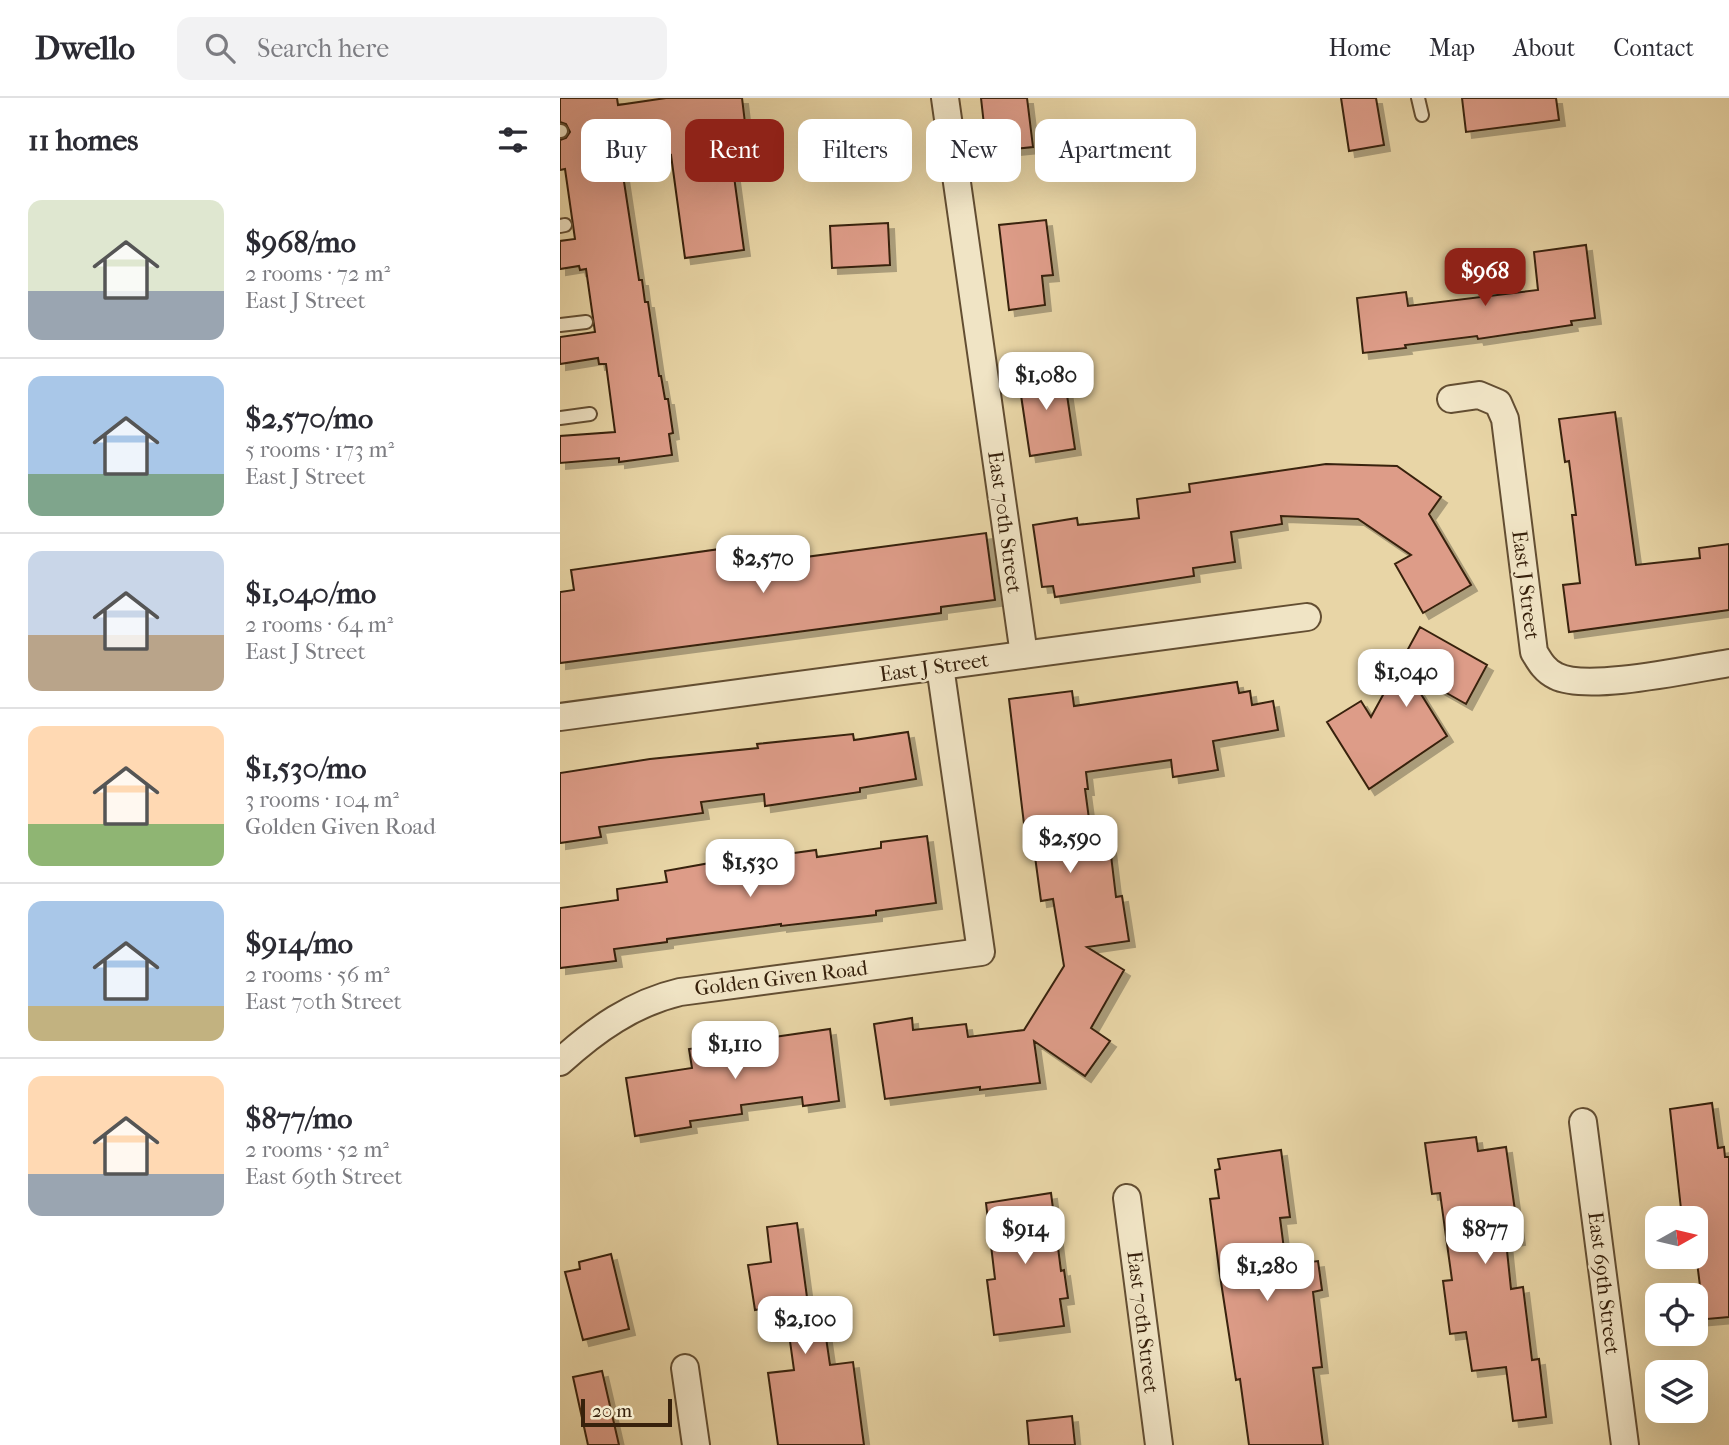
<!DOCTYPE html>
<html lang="en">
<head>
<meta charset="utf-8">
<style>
	body { margin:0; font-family:"IM FELL French Canon",serif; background:#f2f2f3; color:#2b2b33; height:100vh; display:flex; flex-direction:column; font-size:26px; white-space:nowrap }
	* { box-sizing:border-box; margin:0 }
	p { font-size:23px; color:#7c7c81 }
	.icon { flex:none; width:38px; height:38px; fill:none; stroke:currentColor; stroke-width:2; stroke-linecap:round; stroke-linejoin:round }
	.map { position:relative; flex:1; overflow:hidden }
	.sheet { display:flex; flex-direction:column; background:#fff; width:560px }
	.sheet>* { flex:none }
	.banner { position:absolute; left:21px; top:21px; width:665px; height:63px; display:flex; gap:14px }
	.needle { width:46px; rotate:82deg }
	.fabs { position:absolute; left:1085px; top:1108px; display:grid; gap:14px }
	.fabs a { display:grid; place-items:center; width:63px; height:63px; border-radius:14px; background:#fff; box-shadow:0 7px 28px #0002; font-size:35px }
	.scale { position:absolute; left:21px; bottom:18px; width:91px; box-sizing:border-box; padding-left:7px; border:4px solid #37210c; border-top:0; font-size:19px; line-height:24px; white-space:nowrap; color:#37210c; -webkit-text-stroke:5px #f0e4c5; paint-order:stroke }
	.price { position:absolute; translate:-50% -60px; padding:0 16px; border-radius:14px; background:#fff; color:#222; font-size:23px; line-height:46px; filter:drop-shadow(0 2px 4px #0008) }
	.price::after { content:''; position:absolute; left:50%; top:42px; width:21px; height:16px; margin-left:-10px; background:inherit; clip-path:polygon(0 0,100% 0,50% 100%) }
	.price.active { background:#8f2418; color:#fff }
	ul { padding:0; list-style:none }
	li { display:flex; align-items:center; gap:21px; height:175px; padding:0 28px }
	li+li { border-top:2px solid #e1e1e2 }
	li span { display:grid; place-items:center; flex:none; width:196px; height:140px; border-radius:14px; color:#555 }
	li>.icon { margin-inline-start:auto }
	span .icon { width:84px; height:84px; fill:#fffc; stroke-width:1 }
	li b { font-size:30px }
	h2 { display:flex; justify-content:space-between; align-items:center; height:84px; padding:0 28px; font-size:30px }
	.chip { padding:0 24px; border-radius:14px; background:#fff; box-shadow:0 7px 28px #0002; font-size:24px; line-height:63px }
	.chip.active { background:#8f2418; color:#fff }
	header { display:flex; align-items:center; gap:42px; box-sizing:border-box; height:98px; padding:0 35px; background:#fff; border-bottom:2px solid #e1e1e2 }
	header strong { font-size:33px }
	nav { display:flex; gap:38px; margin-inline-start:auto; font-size:24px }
	.search { width:490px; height:63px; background:#f2f2f3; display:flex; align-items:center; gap:18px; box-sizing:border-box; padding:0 24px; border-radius:14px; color:#7c7c81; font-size:26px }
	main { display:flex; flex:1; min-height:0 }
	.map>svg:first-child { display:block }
	.building { fill:#dd9c88; stroke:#37210c; stroke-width:2; filter:url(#shadow) }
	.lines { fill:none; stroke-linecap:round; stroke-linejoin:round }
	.service-casing { stroke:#634e32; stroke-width:16 }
	.minor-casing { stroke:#634e32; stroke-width:30 }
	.service { stroke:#f0e4c5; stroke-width:12 }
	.minor { stroke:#f0e4c5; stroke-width:26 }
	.labels { text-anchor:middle; stroke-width:5; stroke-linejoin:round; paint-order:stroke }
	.street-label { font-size:21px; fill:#37210c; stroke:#f0e4c5 }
</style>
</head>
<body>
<header>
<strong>Dwello</strong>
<div class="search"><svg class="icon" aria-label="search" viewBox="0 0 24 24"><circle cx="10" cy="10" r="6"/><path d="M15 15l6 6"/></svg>Search here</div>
<nav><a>Home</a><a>Map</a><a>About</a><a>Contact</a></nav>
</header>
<main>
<section class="sheet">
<h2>11 homes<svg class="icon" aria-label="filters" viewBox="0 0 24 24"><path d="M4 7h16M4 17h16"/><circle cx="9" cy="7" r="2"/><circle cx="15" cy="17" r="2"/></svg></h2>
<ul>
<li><span style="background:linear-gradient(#dfe7d0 65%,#9aa5b1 0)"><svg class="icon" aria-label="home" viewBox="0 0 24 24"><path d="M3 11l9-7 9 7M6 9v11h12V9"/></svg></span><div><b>$968/mo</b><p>2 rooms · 72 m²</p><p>East J Street</p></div></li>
<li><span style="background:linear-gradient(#a9c7e8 70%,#7fa58c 0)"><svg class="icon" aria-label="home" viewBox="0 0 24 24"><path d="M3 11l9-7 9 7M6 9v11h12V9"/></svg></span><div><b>$2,570/mo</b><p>5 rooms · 173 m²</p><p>East J Street</p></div></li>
<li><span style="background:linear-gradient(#c9d6e8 60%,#b9a48a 0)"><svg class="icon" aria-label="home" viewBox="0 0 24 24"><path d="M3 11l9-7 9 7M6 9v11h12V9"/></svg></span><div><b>$1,040/mo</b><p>2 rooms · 64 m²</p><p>East J Street</p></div></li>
<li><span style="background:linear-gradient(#ffd9b3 70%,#8fb573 0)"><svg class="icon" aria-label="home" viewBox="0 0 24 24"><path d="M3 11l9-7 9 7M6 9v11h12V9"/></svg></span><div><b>$1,530/mo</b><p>3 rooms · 104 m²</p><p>Golden Given Road</p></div></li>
<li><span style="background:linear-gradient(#a9c7e8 75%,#c2b280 0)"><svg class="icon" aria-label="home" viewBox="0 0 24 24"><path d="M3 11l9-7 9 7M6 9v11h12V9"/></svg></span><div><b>$914/mo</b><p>2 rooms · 56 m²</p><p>East 70th Street</p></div></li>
<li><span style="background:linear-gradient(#ffd9b3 70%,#9aa5b1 0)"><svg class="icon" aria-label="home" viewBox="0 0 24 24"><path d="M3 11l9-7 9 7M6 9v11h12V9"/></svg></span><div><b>$877/mo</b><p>2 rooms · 52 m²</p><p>East 69th Street</p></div></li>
</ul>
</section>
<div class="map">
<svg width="1169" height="1347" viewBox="0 0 1169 1347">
	<defs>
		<filter id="shadow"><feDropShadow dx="6" dy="6" stdDeviation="0" flood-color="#0004"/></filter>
	</defs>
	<rect width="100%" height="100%" fill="#e8d5a6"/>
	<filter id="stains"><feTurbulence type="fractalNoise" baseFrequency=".00286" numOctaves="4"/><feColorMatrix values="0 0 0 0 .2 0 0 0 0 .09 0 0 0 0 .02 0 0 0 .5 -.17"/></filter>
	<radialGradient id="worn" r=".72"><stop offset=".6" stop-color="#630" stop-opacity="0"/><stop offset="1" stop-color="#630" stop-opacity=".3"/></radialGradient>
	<path class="building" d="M0,0H57L58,7L106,0H182L185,25L167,27L184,152L125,160L111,57L61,64L79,182H82L85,204H88L99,278H101L105,301H108L113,335L109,336L112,357L59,364V360L0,365V338L55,334L46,266H39L38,260L0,266V239L35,234L26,171L20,172L19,168L0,171V143L15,141L5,71L0,72V42L6,40L10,34L6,26L0,24Z
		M421,0H467L473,49L427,54Z
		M781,0H816L824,47L789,53Z
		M902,0H996L999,22L906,34Z
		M486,122L493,177L482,178L485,207L449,212L439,127Z
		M328,125L330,167L272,170L270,128Z
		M1026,147L1035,220L1011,223L1012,227L918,241L917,238L845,247L846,250L803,255L797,200L846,194L848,208L978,192L974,154Z
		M503,270L515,351L470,358L458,277Z
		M1055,314L1076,467L1140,460L1139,450L1169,446V512L1009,534L1003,487L1020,485L1012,417H1016L1009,363L1005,364L999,321Z
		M766,366L837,368L881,399L869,416L911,487L863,515L835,466L851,457L798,421L721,418L722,426L671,434L675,464L633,470L634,478L495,499L493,488L482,489L473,427L517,420L518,427L579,420L577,401L630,394L629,386Z
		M426,435L435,502L381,509V515L0,565V494L14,492L11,472L160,451L161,458L214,451L215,463Z
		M860,529L927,567L906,606L846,572L887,638L809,691L767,624L801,603L811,619Z
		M677,584L679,595L690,593L692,607L713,603L718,632L653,643L658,672L613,679L611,662L526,674L528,691H525L533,751L550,749L556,799L562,798L569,843L527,849L564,872L531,930L550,943L525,978L474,943L480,985L420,992V989L325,1001L314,926L352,920L353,932L406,926L408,939L464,932L504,868L493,801L481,803L474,751H467L449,601L512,593L514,608Z
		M348,634L356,681L300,690V694L205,708L204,696L141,704L143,715L39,729L41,739L0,745V675L90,661L198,650L197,646L293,636L294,642Z
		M367,738L376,805L316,813V817L221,828V826L107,841V844L54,851L56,863L0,870V810L58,802L57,791L107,784L105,773L150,765L151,770L213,762L212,758L256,752L257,759L321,750V744Z
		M270,931L279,1003L243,1008L242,999L181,1007L182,1016L130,1023L131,1029L75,1038L66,980L132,970L129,951Z
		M1152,1005L1158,1050L1164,1049L1165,1059H1169V1219L1136,1222V1189L1140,1188L1136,1156V1120H1122L1110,1011Z
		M916,1039L918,1053L946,1049L959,1141L946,1143L951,1191L963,1189L972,1262L979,1261L986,1319L953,1323L946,1269L912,1273L906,1234L890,1236L883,1183L892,1182L880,1095L872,1096L865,1045Z
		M721,1052L730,1119L720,1120L726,1167L758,1163L762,1192L753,1194L762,1269L753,1270L763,1347H689L680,1281L676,1282L659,1171L650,1101L659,1100L655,1072L660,1071L658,1061Z
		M491,1095L501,1173L504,1172L508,1200L500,1201L504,1228L434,1237L427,1182L435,1181L426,1105Z
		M237,1125L249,1214L262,1212L270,1267L293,1264L304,1347H218L208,1275L234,1272L225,1207L195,1212L188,1167L211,1164L207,1129Z
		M51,1156L69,1231L23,1242L5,1174L20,1171L19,1164Z
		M42,1273L59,1347H28L13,1279Z
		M512,1318L515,1347H469L467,1323Z"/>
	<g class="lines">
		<g class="service-casing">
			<path id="service" d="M858,0L862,17
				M0,33H1
				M0,128L5,127
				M0,227L26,224
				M0,320L30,316"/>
		</g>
		<g class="minor-casing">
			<path id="minor" d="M385,0L464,557
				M891,301L919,297L938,305L945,321L974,554C980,564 985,573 996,578C1027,594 1131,571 1169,565
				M0,619L747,519
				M0,964C35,932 73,905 120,894L421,854L380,568
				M1023,1024L1065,1347
				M567,1100L599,1347
				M125,1270L136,1347"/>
		</g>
		<use href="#service" class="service"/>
		<use href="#minor" class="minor"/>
	</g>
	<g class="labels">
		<g class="street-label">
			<text transform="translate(445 424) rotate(82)" y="7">East 70th Street</text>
			<text transform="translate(966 487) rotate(83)" y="7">East J Street</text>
			<text transform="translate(374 569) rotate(-8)" y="7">East J Street</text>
			<text transform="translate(221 880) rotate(-7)" y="7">Golden Given Road</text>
			<text transform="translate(1044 1185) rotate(83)" y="7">East 69th Street</text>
			<text transform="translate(583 1224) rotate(83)" y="7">East 70th Street</text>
		</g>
	</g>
	<rect width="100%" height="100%" filter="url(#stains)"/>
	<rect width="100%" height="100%" fill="url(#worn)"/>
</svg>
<div class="fabs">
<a><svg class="needle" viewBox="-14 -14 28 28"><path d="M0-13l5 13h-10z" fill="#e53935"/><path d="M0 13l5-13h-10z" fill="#7c7c81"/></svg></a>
<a><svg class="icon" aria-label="locate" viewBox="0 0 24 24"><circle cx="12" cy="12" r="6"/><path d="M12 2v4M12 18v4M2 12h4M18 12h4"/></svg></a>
<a><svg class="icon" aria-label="layers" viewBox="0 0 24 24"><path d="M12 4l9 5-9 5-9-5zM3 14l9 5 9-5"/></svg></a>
</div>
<div class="scale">20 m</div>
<b class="price active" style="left:925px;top:210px">$968</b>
<b class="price" style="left:486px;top:314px">$1,080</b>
<b class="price" style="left:203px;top:497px">$2,570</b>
<b class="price" style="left:846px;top:611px">$1,040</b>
<b class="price" style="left:510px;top:777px">$2,590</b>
<b class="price" style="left:190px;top:801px">$1,530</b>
<b class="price" style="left:175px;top:983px">$1,110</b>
<b class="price" style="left:465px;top:1168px">$914</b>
<b class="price" style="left:925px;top:1168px">$877</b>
<b class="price" style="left:707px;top:1205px">$1,280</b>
<b class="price" style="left:245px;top:1258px">$2,100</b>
<div class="banner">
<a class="chip">Buy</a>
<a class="chip active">Rent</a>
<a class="chip">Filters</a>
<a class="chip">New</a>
<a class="chip">Apartment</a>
</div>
</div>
</main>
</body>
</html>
